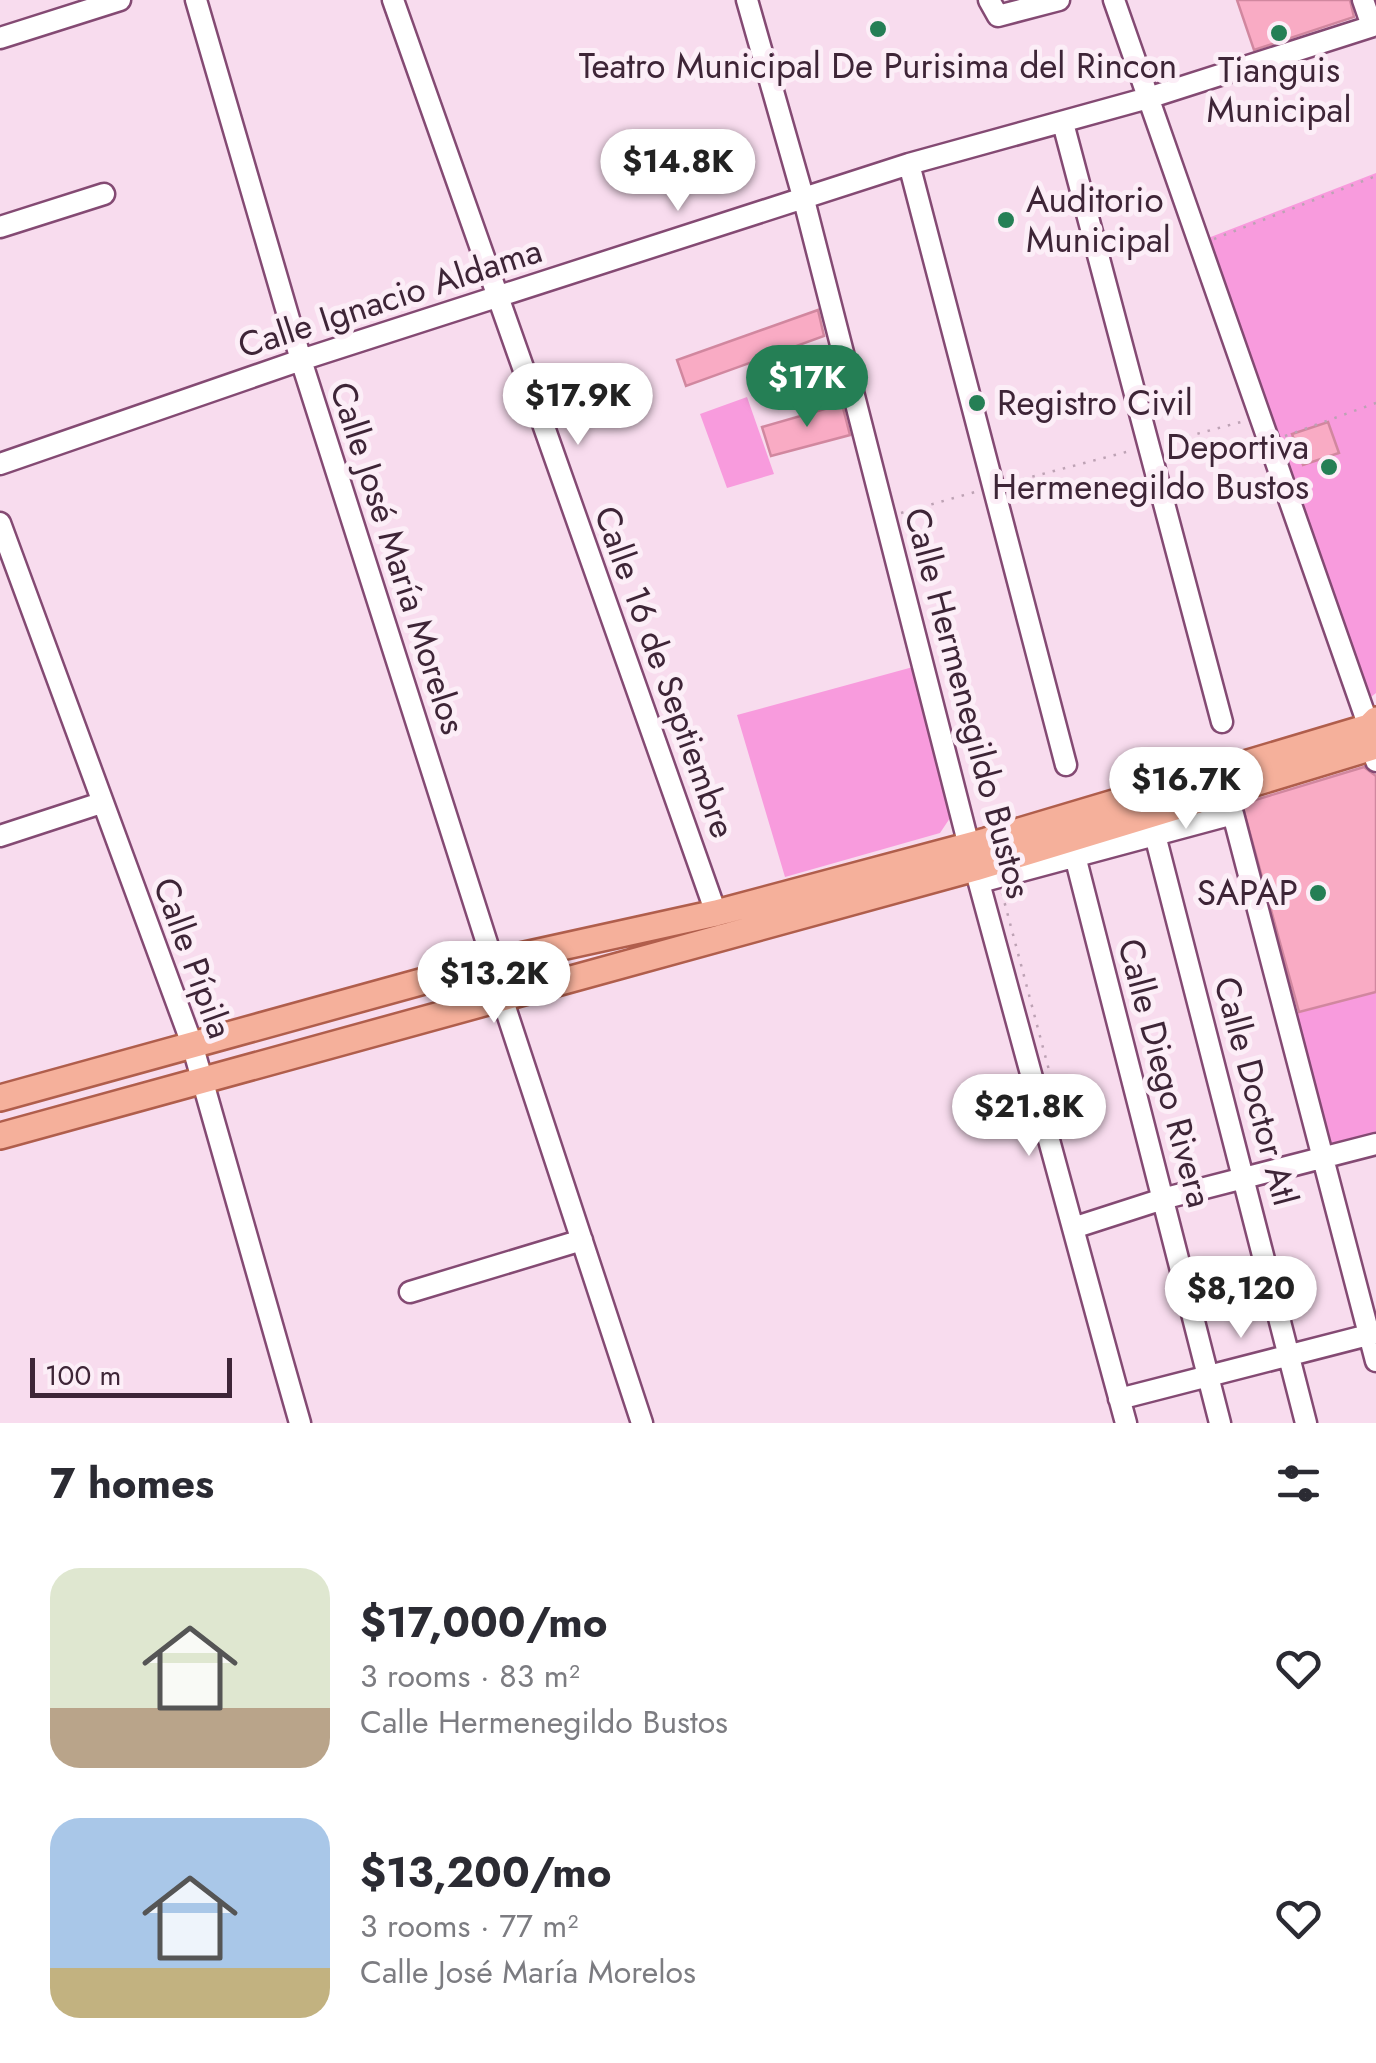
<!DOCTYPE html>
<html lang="en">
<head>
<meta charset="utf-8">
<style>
	body { margin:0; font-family:Jost,sans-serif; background:#f2f2f3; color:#2b2b33; height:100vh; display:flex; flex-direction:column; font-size:38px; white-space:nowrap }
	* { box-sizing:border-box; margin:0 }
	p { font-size:32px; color:#7c7c81 }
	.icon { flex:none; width:55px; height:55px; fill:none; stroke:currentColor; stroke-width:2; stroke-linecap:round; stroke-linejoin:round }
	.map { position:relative; height:1423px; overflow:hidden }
	.side { display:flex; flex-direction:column; background:#fff; flex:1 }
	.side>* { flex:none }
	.scale { position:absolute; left:30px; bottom:25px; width:202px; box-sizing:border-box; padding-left:10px; border:5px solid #3e2537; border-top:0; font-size:28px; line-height:35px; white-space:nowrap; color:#3e2537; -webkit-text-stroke:8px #fceef7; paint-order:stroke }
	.price { position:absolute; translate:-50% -85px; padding:0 22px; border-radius:35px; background:#fff; color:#222; font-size:32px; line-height:65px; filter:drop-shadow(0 2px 5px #0008) }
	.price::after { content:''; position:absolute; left:50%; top:60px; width:30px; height:22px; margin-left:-15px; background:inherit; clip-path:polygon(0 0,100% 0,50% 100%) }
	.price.on { background:#257f55; color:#fff }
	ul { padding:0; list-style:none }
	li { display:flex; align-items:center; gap:30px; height:250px; padding:0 50px }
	li span { display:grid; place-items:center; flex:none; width:280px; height:200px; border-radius:30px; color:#555 }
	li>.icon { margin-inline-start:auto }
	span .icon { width:120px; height:120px; fill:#fffc; stroke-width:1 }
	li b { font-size:42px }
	h2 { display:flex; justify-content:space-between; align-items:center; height:120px; padding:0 50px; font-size:42px }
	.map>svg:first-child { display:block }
	.green { fill:#f89bdd }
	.building { fill:#f9abc4; stroke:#d1879f; stroke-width:2.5 }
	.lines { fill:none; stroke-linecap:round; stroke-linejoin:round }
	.minor-casing { stroke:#844a73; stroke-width:25 }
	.major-casing { stroke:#b05e4c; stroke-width:30 }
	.path { stroke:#bda2b4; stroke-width:2.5; stroke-dasharray:2.5 8; stroke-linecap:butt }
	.minor { stroke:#fff; stroke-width:20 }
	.major { stroke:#f5b09b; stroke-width:25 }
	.poi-dot { fill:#257f55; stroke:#fceef7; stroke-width:4 }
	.labels { text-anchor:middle; stroke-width:10; stroke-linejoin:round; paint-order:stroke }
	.poi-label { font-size:35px; fill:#3e2537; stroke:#fceef7 }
	.street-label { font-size:35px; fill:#3e2537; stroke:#fceef7 }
</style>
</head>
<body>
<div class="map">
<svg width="1376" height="1423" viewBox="0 0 1376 1423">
	<rect width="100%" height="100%" fill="#f8dcee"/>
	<path class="green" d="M1376,173V693L1363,703L1203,240Z
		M747,397L774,474L727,488L700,414Z
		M913,667L954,812L940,833L785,877L737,715Z
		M1376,992V1132L1328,1144L1292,1014Z"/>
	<path class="building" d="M1237,0H1350L1354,17L1254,50Z
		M818,310L824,336L686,386L677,360Z
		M842,404L850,435L771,456L762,427Z
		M1328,422L1339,453L1303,465L1292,434Z
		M1364,767L1376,776V992L1299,1012L1242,804Z"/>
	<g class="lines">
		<g class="minor-casing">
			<path id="minor" d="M196,0L301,360L493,962
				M393,0L716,913
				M747,0L804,200L969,846L1126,1423
				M989,0L998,16L1059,0
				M1114,0L1369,727L1376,761
				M1363,0L1372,26
				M0,38L120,0
				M1063,123L1222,722
				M909,164L1066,765
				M0,227L104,194
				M0,464L301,360L909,164L1148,98L1376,25
				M0,523L192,1044L300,1423
				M1155,835L1306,1423
				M0,836L101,803
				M1075,856L1220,1423
				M980,882L1233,814L1376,1361
				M501,995L642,1423
				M1073,1228L1166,1198L1376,1144
				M410,1292L582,1240
				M1119,1399L1376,1333"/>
		</g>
		<g class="major-casing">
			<path id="major" d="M0,1098L493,962L716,913L986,841L1369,727L1376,720
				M0,1136L975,868L1376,746"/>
		</g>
		<path class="path" d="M1214,239L1376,176
			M1285,436L1376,403
			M1167,442L1241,422
			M1012,482L1130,451
			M901,513L975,492
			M1002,893L1050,1074"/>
		<use href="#minor" class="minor"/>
		<use href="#major" class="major"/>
	</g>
	<g class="poi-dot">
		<circle cx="878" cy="29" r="10"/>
		<circle cx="1279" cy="33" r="10"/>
		<circle cx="1006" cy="220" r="10"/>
		<circle cx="977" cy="403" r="10"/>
		<circle cx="1329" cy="467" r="10"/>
		<circle cx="1318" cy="893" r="10"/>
	</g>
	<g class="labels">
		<g class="poi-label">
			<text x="878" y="78">Teatro Municipal De Purisima del Rincon</text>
			<text x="1279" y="82">Tianguis<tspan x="1279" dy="40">Municipal</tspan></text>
			<text x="1026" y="212" text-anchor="start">Auditorio<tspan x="1026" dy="40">Municipal</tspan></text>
			<text x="997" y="415" text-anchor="start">Registro Civil</text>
			<text x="1309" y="459" text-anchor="end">Deportiva<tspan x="1309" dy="40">Hermenegildo Bustos</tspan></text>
			<text x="1298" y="905" text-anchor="end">SAPAP</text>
		</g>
		<g class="street-label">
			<text transform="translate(390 298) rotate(-18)" y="12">Calle Ignacio Aldama</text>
			<text transform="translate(398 558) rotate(72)" y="12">Calle José María Morelos</text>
			<text transform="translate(665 672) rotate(70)" y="12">Calle 16 de Septiembre</text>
			<text transform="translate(968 703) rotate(75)" y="12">Calle Hermenegildo Bustos</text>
			<text transform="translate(193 958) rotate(70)" y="12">Calle Pípila</text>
			<text transform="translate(1165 1073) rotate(75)" y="12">Calle Diego Rivera</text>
			<text transform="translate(1256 1091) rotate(75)" y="12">Calle Doctor Atl</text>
		</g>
	</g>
</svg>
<div class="scale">100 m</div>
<b class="price" style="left:678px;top:214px">$14.8K</b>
<b class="price on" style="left:807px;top:430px">$17K</b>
<b class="price" style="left:578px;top:448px">$17.9K</b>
<b class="price" style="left:1186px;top:832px">$16.7K</b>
<b class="price" style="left:494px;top:1026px">$13.2K</b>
<b class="price" style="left:1029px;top:1159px">$21.8K</b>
<b class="price" style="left:1241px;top:1341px">$8,120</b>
</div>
<section class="side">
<h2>7 homes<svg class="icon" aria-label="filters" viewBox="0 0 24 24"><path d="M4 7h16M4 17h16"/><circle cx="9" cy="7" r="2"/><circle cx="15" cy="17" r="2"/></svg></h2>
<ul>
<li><span style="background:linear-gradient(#dfe7d0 70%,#b9a48a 0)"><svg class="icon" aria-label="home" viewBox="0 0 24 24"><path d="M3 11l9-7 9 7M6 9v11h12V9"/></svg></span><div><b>$17,000/mo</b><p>3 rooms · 83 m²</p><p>Calle Hermenegildo Bustos</p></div><svg class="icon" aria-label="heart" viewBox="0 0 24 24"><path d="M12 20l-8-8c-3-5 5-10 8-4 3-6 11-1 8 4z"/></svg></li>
<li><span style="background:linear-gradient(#a9c7e8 75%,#c2b280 0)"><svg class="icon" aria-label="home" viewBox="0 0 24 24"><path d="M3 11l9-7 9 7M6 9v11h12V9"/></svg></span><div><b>$13,200/mo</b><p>3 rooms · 77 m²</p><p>Calle José María Morelos</p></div><svg class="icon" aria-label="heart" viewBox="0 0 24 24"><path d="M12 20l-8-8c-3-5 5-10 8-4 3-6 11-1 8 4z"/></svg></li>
</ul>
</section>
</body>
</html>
